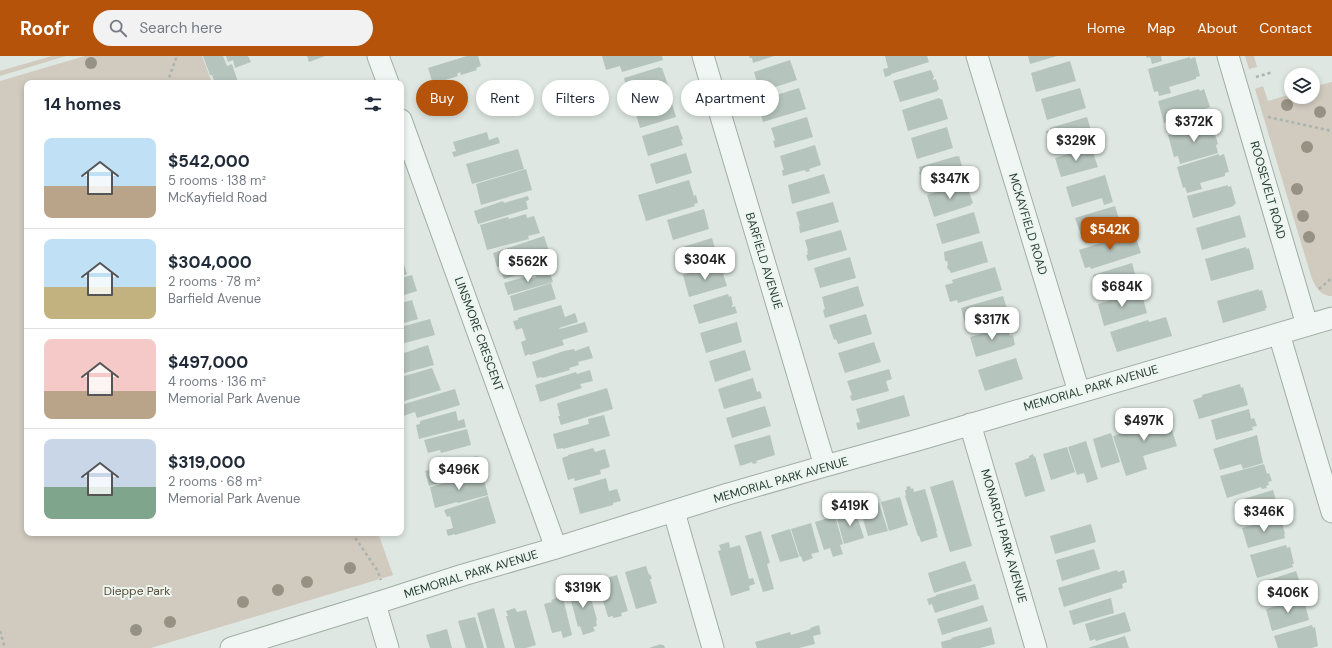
<!DOCTYPE html>
<html lang="en">
<head>
<meta charset="utf-8">
<style>
	body { margin:0; font-family:"DM Sans",sans-serif; background:#f2f2f3; color:#1f2937; height:100vh; display:flex; flex-direction:column; font-size:15px; white-space:nowrap }
	* { box-sizing:border-box; margin:0 }
	p { font-size:13px; color:#747a83 }
	.icon { flex:none; width:22px; height:22px; fill:none; stroke:currentColor; stroke-width:2; stroke-linecap:round; stroke-linejoin:round }
	.map { position:relative; flex:1; overflow:hidden }
	.drawer { position:absolute; left:24px; top:24px; width:380px; height:456px; display:flex; flex-direction:column; background:#fff; border-radius:8px; box-shadow:0 2px 6px #0003 }
	.drawer>* { flex:none }
	.top-card { position:absolute; left:416px; top:24px; width:380px; height:36px; display:flex; gap:8px }
	.fabs { position:absolute; left:1284px; top:12px; display:grid; gap:8px }
	.fabs a { display:grid; place-items:center; width:36px; height:36px; border-radius:50%; background:#fff; box-shadow:0 2px 6px #0003; font-size:20px }
	.price { position:absolute; translate:-50% -34px; padding:0 9px; border-radius:8px; background:#fff; color:#222; font-size:13px; line-height:26px; filter:drop-shadow(0 1px 2px #0008) }
	.price::after { content:''; position:absolute; left:50%; top:24px; width:12px; height:9px; margin-left:-6px; background:inherit; clip-path:polygon(0 0,100% 0,50% 100%) }
	.price.selected { background:#b45309; color:#fff }
	ul { padding:0; list-style:none }
	li { display:flex; align-items:center; gap:12px; height:100px; padding:0 20px }
	li+li { border-top:1px solid #e0e1e3 }
	li span { display:grid; place-items:center; flex:none; width:112px; height:80px; border-radius:8px; color:#555 }
	li>.icon { margin-inline-start:auto }
	span .icon { width:48px; height:48px; fill:#fffc; stroke-width:1 }
	li b { font-size:17px }
	h2 { display:flex; justify-content:space-between; align-items:center; height:48px; padding:0 20px; font-size:17px }
	.chip { padding:0 14px; border-radius:18px; background:#fff; box-shadow:0 2px 6px #0003; font-size:14px; line-height:36px }
	.chip.selected { background:#b45309; color:#fff }
	header { display:flex; align-items:center; gap:24px; box-sizing:border-box; height:56px; padding:0 20px; background:#b45309; color:#fff }
	header strong { font-size:19px }
	nav { display:flex; gap:22px; margin-inline-start:auto; font-size:14px }
	.search { width:280px; height:36px; background:#f2f2f3; display:flex; align-items:center; gap:10px; box-sizing:border-box; padding:0 14px; border-radius:22px; color:#747a83; font-size:15px }
	.map>svg:first-child { display:block }
	.green { fill:#d1cabf }
	.building { fill:#b5c4bc }
	.lines { fill:none; stroke-linecap:round; stroke-linejoin:round }
	.street-casing { stroke:#a0aea6; stroke-width:23 }
	.path { stroke:#a8b4ae; stroke-width:2.5; stroke-dasharray:3 3; stroke-linecap:butt }
	.street { stroke:#f0f6f3; stroke-width:21 }
	.tree { fill:#959283 }
	.labels { text-anchor:middle; stroke-width:4; stroke-linejoin:round; paint-order:stroke }
	.street-label { font-size:12px; fill:#273e32; stroke:#edf5f0 }
	.park-label { font-size:12px; fill:#5a4c35; stroke:#edf5f0 }
</style>
</head>
<body>
<header>
<strong>Roofr</strong>
<div class="search"><svg class="icon" aria-label="search" viewBox="0 0 24 24"><circle cx="10" cy="10" r="6"/><path d="M15 15l6 6"/></svg>Search here</div>
<nav><a>Home</a><a>Map</a><a>About</a><a>Contact</a></nav>
</header>
<div class="map">
<svg width="1332" height="592" viewBox="0 0 1332 592">
	<rect width="100%" height="100%" fill="#dee7e2"/>
	<path class="green" d="M52,0H66L0,20V15Z
		M85,0H202L212,27H27V477H378L393,519L151,592H0V25Z
		M1245,0H1254L1257,11L1249,13Z
		M1332,26V240C1320,240 1315,230 1311,220L1255,33L1263,30L1268,45L1291,38V41H1313V31Z"/>
	<path class="building" d="M203,0H223L227,10L232,8L238,26L215,27L212,19H210Z
		M226,0H248L251,6L235,12L233,4L228,6Z
		M307,0H325L309,6Z
		M467,0H478L481,10L476,12L477,14L461,19L460,16L457,18L458,20L433,28L428,12Z
		M602,0H662L663,4L622,16L620,10L606,14Z
		M749,0H774L753,7L752,2H750Z
		M885,0H927L929,6L891,18V19L885,21L883,13L888,12Z
		M1028,0H1057L1030,8Z
		M1146,0H1161L1162,5L1152,8L1150,1L1147,2Z
		M1190,1V3L1195,1L1200,20L1196,21V23L1169,31L1171,37L1159,40L1158,35L1154,36L1148,13Z
		M790,4L797,24L760,36L754,16Z
		M1070,5L1076,25L1036,36L1031,17Z
		M660,11V12H662L669,32L666,33V34L630,44L624,22Z
		M931,14L934,21L933,22V24L936,23L939,33L937,34L938,35L900,46L893,25Z
		M799,32L806,53L763,66L757,45Z
		M1080,32L1086,52L1047,64L1041,43Z
		M1199,33L1200,35L1204,33L1210,51L1205,53L1206,55L1164,67L1158,45Z
		M670,41L676,61L640,72L634,51Z
		M939,42L940,43H942L948,63L908,75L902,54Z
		M807,61L813,81L775,92L773,85L775,84L771,72Z
		M1087,61L1093,81L1056,92L1055,91L1051,92L1046,75L1050,74V72Z
		M1211,66L1218,88L1216,89L1218,97L1180,108L1178,100L1174,101L1168,79Z
		M678,69L683,83L681,84L683,89L648,100L642,80Z
		M947,71L953,92L917,103L911,82Z
		M487,76L489,84L498,81L500,87L454,101L452,96L456,95L453,86Z
		M815,89L821,109L809,113L810,115L806,116L805,114L783,120L782,114H784L780,100Z
		M1091,91L1098,111L1061,121L1055,102Z
		M518,93L524,113L472,128L466,108Z
		M686,97L692,117L656,128L650,108Z
		M1219,98V100L1224,98L1229,116L1225,117V120L1200,127L1202,133L1187,137L1185,131L1183,132L1177,111Z
		M957,100V101L959,100L965,120L925,131L924,129H923L922,125H924L922,119H920L919,116H920L919,111Z
		M526,113L532,134L481,149L476,128Z
		M824,118L830,137L792,148L788,129Z
		M1105,119L1113,146L1104,149L1102,142L1072,151L1066,131Z
		M689,124L694,140L696,139L698,147L694,148L695,150L646,165L638,139Z
		M965,128V130H967L973,147L971,148V149L934,161L927,139Z
		M1228,129V131L1231,130L1236,148L1233,149L1234,150L1193,162L1187,140Z
		M528,140L529,144L526,145L528,153L478,168L474,155L503,145L504,147Z
		M833,146L839,166L800,177L799,170H800L796,156Z
		M1115,150L1121,170L1082,182L1075,162Z
		M704,153L709,173L673,184L667,164Z
		M974,156L980,177L942,188L936,168Z
		M526,158L527,162L534,160L540,177L528,180L529,183L487,194L480,169L508,161L509,163Z
		M1240,159L1246,181L1202,194L1196,172Z
		M841,174L847,194L808,205L806,199L808,198L807,195H808L805,184Z
		M1134,176L1141,197L1091,213L1090,211L1085,212L1079,194Z
		M544,180L549,195L551,194L556,207L504,223L499,211H497L493,197Z
		M712,182L716,196H715L716,202L682,212L676,193Z
		M982,185L988,206L951,217L949,213L948,214L947,210L948,209L947,205H945L944,196Z
		M1246,191V193L1249,192L1254,211H1253L1254,213L1211,225L1205,203Z
		M401,199L407,218L401,220Z
		M850,201L856,222L820,232L814,212Z
		M1132,207L1138,228L1099,240L1093,219Z
		M720,208L727,230L689,241L683,219Z
		M995,211L1002,234L958,247L957,244L950,246L945,229L953,227L952,224Z
		M549,214L553,226L508,239L504,227L528,220L529,223L536,221L535,217Z
		M412,219L417,235L401,240V222Z
		M551,227L556,243L514,255L510,240Z
		M858,230L864,250L825,262L823,254L825,253L822,241Z
		M1259,233V235L1262,234L1267,252H1265L1266,254L1223,267L1217,245Z
		M1141,235L1147,257L1104,270L1098,248Z
		M728,238L729,241L731,240L733,249H732V251L735,250L737,257L699,268L693,249Z
		M1003,240L1010,262L967,274L961,252Z
		M412,244L418,263L401,268V247Z
		M561,249L565,261L575,257L578,266L559,272L560,273L585,266L588,276L562,284L564,289L530,299L529,298L525,300L521,286L526,284L522,272L516,274L513,265L518,264V262Z
		M866,258L872,278L838,288L836,283L834,284L829,269Z
		M1166,261L1172,280L1117,296L1110,276L1148,264L1149,266Z
		M430,263L435,279L401,288V271Z
		M737,266L742,286L706,297L700,277Z
		M1007,270L1010,280L1013,279L1015,289H1013V290L976,301L970,281Z
		M874,286L881,306L845,317L838,297Z
		M428,289L434,309L401,318V298Z
		M589,290L593,302L578,306L579,309L569,312L570,314L542,322V321L537,322L532,306L564,295L574,293L575,295Z
		M745,294L751,314L715,326L709,305Z
		M1016,302L1023,323L985,335L978,314Z
		M432,312L441,334L401,346V321Z
		M889,313L892,323L886,325L889,335L852,345L850,340L852,339L847,325Z
		M590,314L593,325L580,328L582,332L540,346L535,329L576,316L577,318Z
		M753,322L757,336L760,335L762,342L724,353L718,333Z
		M1240,328L1241,332L1243,331L1248,349L1199,363L1193,344L1202,341V339Z
		M607,332L613,353L561,369L558,360H560L557,348L558,347Z
		M455,333L460,349L417,362L415,356L403,360L401,349Z
		M904,339L910,360L858,374L856,367L860,366L856,353Z
		M765,350L771,370L732,382L726,362Z
		M1165,353L1177,390L1143,400L1147,413L1126,420L1113,380L1135,373L1134,369L1143,366L1142,363L1160,359L1159,355Z
		M1249,353L1251,363L1254,362L1257,370L1252,371L1253,374L1216,384L1211,364Z
		M456,355L458,365L464,363L466,371L419,383L416,369L420,368V365Z
		M604,359L610,380L563,393V392L557,393L553,378L589,368L588,363Z
		M467,373L471,389L441,397L440,394L428,397L424,384Z
		M1111,377L1120,406L1101,412L1093,383Z
		M770,379L775,399L756,405L757,407L753,408L752,406L740,410L734,389Z
		M1257,379L1263,407L1243,413L1241,408L1220,414L1213,393Z
		M1086,385L1098,423L1087,427L1084,417L1077,419L1068,391Z
		M1067,391L1075,416L1051,424L1043,398Z
		M593,392L595,396L605,393L610,411L600,414L601,418L575,425L574,422L568,424L562,402L568,400V399Z
		M1033,398L1034,401L1035,400L1045,435L1025,441L1015,407L1029,402V400Z
		M477,400L481,414L429,430L425,415Z
		M1264,408L1267,418L1269,417L1272,425L1268,426L1269,429L1266,430L1267,432L1262,433L1261,431L1227,442L1220,420Z
		M482,417L488,439L458,447L457,446L435,452L430,431Z
		M606,422L609,435L617,433L621,445L613,447V449L580,458L573,432Z
		M953,424L972,490L950,496L930,431Z
		M910,430L911,433L913,432L914,436L925,433L937,475H936L938,481L921,486L919,480H918L905,440L906,439L905,434H907L906,431Z
		M1273,434L1278,451H1276L1278,456L1240,467L1234,446Z
		M488,440L496,467L455,479V478L448,480L446,474L453,472L450,460L447,461L444,454Z
		M900,441L908,469L889,475L881,446Z
		M876,442L877,447H879L888,475L868,480L860,453L862,452L860,446Z
		M855,454L864,482L844,488L836,459Z
		M835,460L843,488L840,489L843,498L833,501L830,492L824,494L815,466Z
		M1281,462L1285,478H1284L1285,482L1248,492L1242,472Z
		M811,467L819,496L811,498L813,502L803,506L801,500L800,501L791,473Z
		M1091,468L1096,486L1055,498L1050,480Z
		M790,473L799,501L780,506L771,479Z
		M761,475L770,507L767,508L774,533L763,536L745,480Z
		M729,486L730,492L740,489L749,523L753,522L755,528L749,530L750,534L731,540L718,495L721,494L719,489Z
		M1286,489L1287,492L1290,491L1294,508H1292L1293,511L1257,522L1250,499Z
		M1094,493L1100,513L1062,525L1056,504Z
		M965,505L972,525L934,537L928,517Z
		M646,510L649,519L650,518L652,523H650L657,547L636,553L625,516Z
		M1117,514L1118,516L1124,514L1127,526L1122,528L1123,532L1064,551L1058,532Z
		M1296,515L1300,527L1302,526L1304,534H1302V537L1265,548L1259,527Z
		M617,519L628,555L621,557L622,560L613,562V560L608,561L597,525Z
		M587,528L597,564L596,565L597,570L593,571L595,575L583,579L580,570L578,571L568,533Z
		M975,528L979,543L935,557L932,548L929,549L927,543L936,540V539Z
		M559,541V543L563,542L572,579L563,582L561,575L552,577L544,548L552,546L551,544Z
		M1111,542L1114,557L1073,569L1069,555Z
		M1302,542L1303,545L1304,544L1309,564L1272,575L1266,553Z
		M983,549L988,565L942,579L937,563Z
		M494,552L505,592H487L477,557Z
		M515,552L517,556L526,554L536,589L526,592H515L506,560H508L506,555Z
		M1125,556L1131,575L1096,585L1095,583L1090,585L1085,568Z
		M475,561L484,592H466L458,565Z
		M819,569L821,578L813,580L815,588L799,592H757L755,586L790,576L791,579L811,573L810,572Z
		M1312,569L1313,572L1315,571L1318,590L1312,592H1278L1274,580Z
		M991,571L995,588L980,592H942L941,586L952,583L951,582Z
		M447,573L452,592H430L426,579Z
		M1125,580L1129,592H1088Z
		M661,588V589H664L665,592H649Z"/>
	<g class="lines">
		<g class="street-casing">
			<path id="street" d="M378,0L388,27
				M703,0L825,410
				M977,0L1079,336
				M1228,0L1307,269
				M401,64L556,492
				M1279,278L1332,456
				M970,368L1036,592
				M674,456L713,592
				M375,548L388,592
				M231,592L386,544L463,519L556,492L728,438L825,410L918,384L1332,262"/>
		</g>
		<path class="path" d="M1256,21L1273,16
			M167,27L177,0
			M1268,61L1332,75
			M1319,233L1332,222
			M352,477L377,514L381,524
			M0,575L5,592"/>
		<use href="#street" class="street"/>
	</g>
	<g class="tree">
		<circle cx="91" cy="7" r="6"/>
		<circle cx="1287" cy="49" r="6"/>
		<circle cx="1320" cy="56" r="6"/>
		<circle cx="1307" cy="91" r="6"/>
		<circle cx="1297" cy="133" r="6"/>
		<circle cx="1303" cy="160" r="6"/>
		<circle cx="1309" cy="181" r="6"/>
		<circle cx="350" cy="512" r="6"/>
		<circle cx="307" cy="526" r="6"/>
		<circle cx="278" cy="534" r="6"/>
		<circle cx="243" cy="546" r="6"/>
		<circle cx="170" cy="566" r="6"/>
		<circle cx="136" cy="574" r="6"/>
	</g>
	<g class="labels">
		<g class="street-label">
			<text transform="translate(1268 134) rotate(74)" y="4">ROOSEVELT ROAD</text>
			<text transform="translate(1028 168) rotate(73)" y="4">MCKAYFIELD ROAD</text>
			<text transform="translate(764 205) rotate(73)" y="4">BARFIELD AVENUE</text>
			<text transform="translate(479 278) rotate(70)" y="4">LINSMORE CRESCENT</text>
			<text transform="translate(1091 332) rotate(-16)" y="4">MEMORIAL PARK AVENUE</text>
			<text transform="translate(781 424) rotate(-16)" y="4">MEMORIAL PARK AVENUE</text>
			<text transform="translate(1004 480) rotate(74)" y="4">MONARCH PARK AVENUE</text>
			<text transform="translate(471 518) rotate(-17)" y="4">MEMORIAL PARK AVENUE</text>
		</g>
		<g class="park-label">
			<text x="137" y="539">Dieppe Park</text>
		</g>
	</g>
</svg>
<div class="fabs">
<a><svg class="icon" aria-label="layers" viewBox="0 0 24 24"><path d="M12 4l9 5-9 5-9-5zM3 14l9 5 9-5"/></svg></a>
</div>
<b class="price" style="left:1194px;top:87px">$372K</b>
<b class="price" style="left:1076px;top:106px">$329K</b>
<b class="price" style="left:950px;top:144px">$347K</b>
<b class="price selected" style="left:1110px;top:195px">$542K</b>
<b class="price" style="left:705px;top:225px">$304K</b>
<b class="price" style="left:528px;top:227px">$562K</b>
<b class="price" style="left:1122px;top:252px">$684K</b>
<b class="price" style="left:992px;top:285px">$317K</b>
<b class="price" style="left:1144px;top:386px">$497K</b>
<b class="price" style="left:459px;top:435px">$496K</b>
<b class="price" style="left:850px;top:471px">$419K</b>
<b class="price" style="left:1264px;top:477px">$346K</b>
<b class="price" style="left:583px;top:553px">$319K</b>
<b class="price" style="left:1288px;top:558px">$406K</b>
<div class="top-card">
<a class="chip selected">Buy</a>
<a class="chip">Rent</a>
<a class="chip">Filters</a>
<a class="chip">New</a>
<a class="chip">Apartment</a>
</div>
<section class="drawer">
<h2>14 homes<svg class="icon" aria-label="filters" viewBox="0 0 24 24"><path d="M4 7h16M4 17h16"/><circle cx="9" cy="7" r="2"/><circle cx="15" cy="17" r="2"/></svg></h2>
<ul>
<li><span style="background:linear-gradient(#bfe0f5 60%,#b9a48a 0)"><svg class="icon" aria-label="home" viewBox="0 0 24 24"><path d="M3 11l9-7 9 7M6 9v11h12V9"/></svg></span><div><b>$542,000</b><p>5 rooms · 138 m²</p><p>McKayfield Road</p></div></li>
<li><span style="background:linear-gradient(#bfe0f5 60%,#c2b280 0)"><svg class="icon" aria-label="home" viewBox="0 0 24 24"><path d="M3 11l9-7 9 7M6 9v11h12V9"/></svg></span><div><b>$304,000</b><p>2 rooms · 78 m²</p><p>Barfield Avenue</p></div></li>
<li><span style="background:linear-gradient(#f6c9c9 65%,#b9a48a 0)"><svg class="icon" aria-label="home" viewBox="0 0 24 24"><path d="M3 11l9-7 9 7M6 9v11h12V9"/></svg></span><div><b>$497,000</b><p>4 rooms · 136 m²</p><p>Memorial Park Avenue</p></div></li>
<li><span style="background:linear-gradient(#c9d6e8 60%,#7fa58c 0)"><svg class="icon" aria-label="home" viewBox="0 0 24 24"><path d="M3 11l9-7 9 7M6 9v11h12V9"/></svg></span><div><b>$319,000</b><p>2 rooms · 68 m²</p><p>Memorial Park Avenue</p></div></li>
</ul>
</section>
</div>
</body>
</html>
